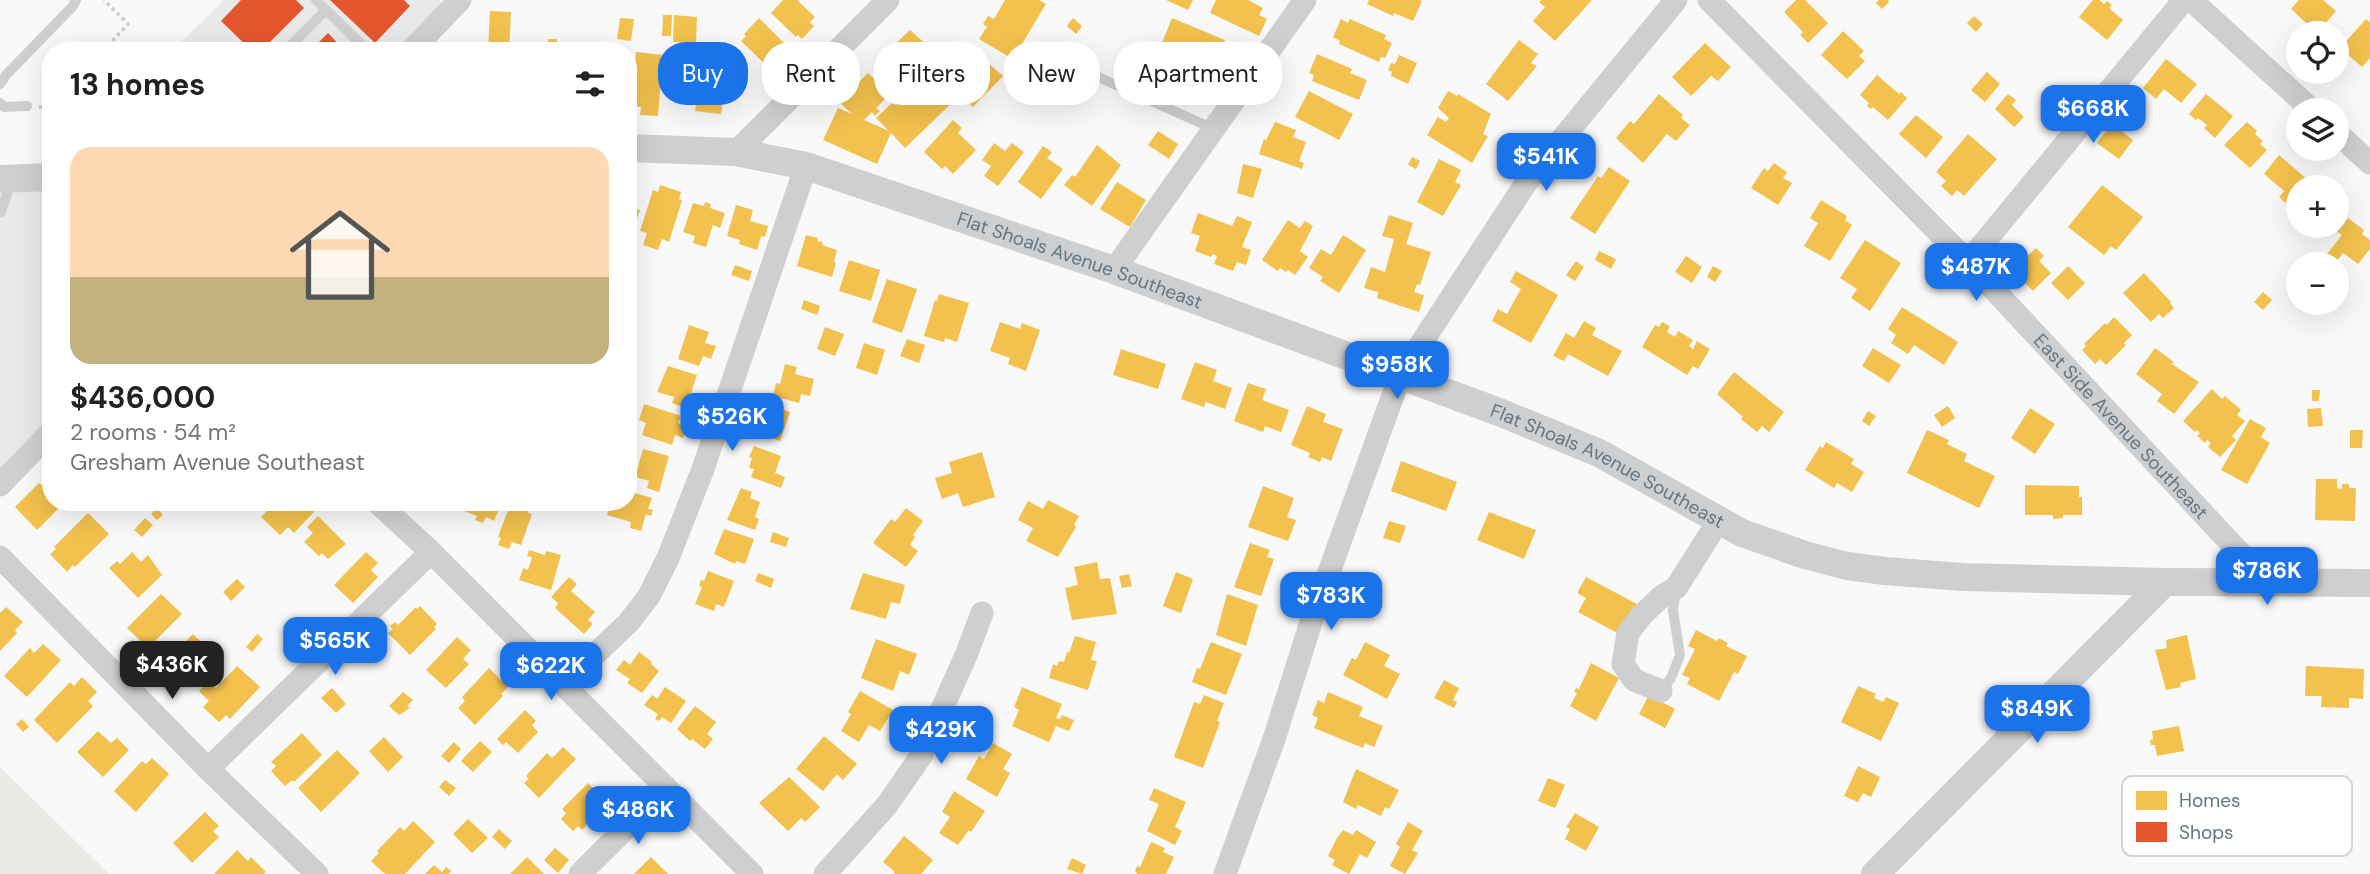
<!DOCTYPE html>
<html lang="en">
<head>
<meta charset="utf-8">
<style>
	body { margin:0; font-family:"DM Sans",sans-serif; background:#f6f6f6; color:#202124; height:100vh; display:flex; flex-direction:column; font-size:26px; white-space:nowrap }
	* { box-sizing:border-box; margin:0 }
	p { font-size:23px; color:#757577 }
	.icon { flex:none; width:38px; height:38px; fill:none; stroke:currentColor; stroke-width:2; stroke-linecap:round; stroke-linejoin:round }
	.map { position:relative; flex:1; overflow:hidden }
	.side { position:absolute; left:42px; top:42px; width:595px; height:469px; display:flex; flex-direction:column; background:#fff; border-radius:28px; box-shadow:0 7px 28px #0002 }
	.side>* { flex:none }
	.hud { position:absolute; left:658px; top:42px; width:665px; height:63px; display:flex; gap:14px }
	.controls { position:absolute; left:2286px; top:21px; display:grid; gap:14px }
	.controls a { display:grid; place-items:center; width:63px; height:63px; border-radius:50%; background:#fff; box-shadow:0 7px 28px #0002; font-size:35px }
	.price { position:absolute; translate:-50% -60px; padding:0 16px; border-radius:14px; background:#1a73e8; color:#fff; font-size:23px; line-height:46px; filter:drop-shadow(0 2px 4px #0008) }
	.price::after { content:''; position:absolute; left:50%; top:42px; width:21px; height:16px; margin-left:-10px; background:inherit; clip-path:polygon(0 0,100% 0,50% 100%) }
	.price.active { background:#222; color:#fff }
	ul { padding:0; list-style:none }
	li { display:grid; align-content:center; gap:14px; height:371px; padding:0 28px }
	li span { display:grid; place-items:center; height:217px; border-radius:21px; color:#555 }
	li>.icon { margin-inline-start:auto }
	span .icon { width:126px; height:126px; fill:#fffc; stroke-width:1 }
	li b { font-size:30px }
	h2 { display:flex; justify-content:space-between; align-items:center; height:84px; padding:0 28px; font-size:30px }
	.pill { padding:0 24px; border-radius:28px; background:#fff; box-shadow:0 7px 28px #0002; font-size:24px; line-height:63px }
	.pill.active { background:#1a73e8; color:#fff }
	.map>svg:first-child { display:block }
	.built { fill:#e8e9e9 }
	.green { fill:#e8ebe6 }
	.homes { fill:#f2c14e }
	.shops { fill:#e4572e }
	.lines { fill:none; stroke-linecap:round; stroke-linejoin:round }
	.path { stroke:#cbcccd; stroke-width:3.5; stroke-dasharray:3.5 3.5; stroke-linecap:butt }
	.service { stroke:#cecfd0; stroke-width:10 }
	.minor { stroke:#cecfd0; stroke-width:23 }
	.tertiary { stroke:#cecfd0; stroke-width:28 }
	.labels { text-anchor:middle; stroke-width:7; stroke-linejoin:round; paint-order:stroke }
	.street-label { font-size:19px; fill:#657683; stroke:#fff }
	.key { fill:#fff; stroke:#d1d6da; stroke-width:2 }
	.key-label { font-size:19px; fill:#657683 }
</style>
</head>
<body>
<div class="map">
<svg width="2370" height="874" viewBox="0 0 2370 874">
	<rect width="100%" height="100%" fill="#f9f9f9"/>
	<path class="built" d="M224,0H439L450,11L411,51H172Z
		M51,170V430L0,483V179Z"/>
	<path class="green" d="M0,767L109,874H0Z"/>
	<path class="homes" d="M783,0H797L815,17L810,22L814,26L802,39L798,35L796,37L771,13Z
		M1005,0H1039L1046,4L1013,59L979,39L987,27L983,24L988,16L994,19Z
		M1166,0H1193L1188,10Z
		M1216,0H1248L1263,8L1259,15L1267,19L1259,36L1210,13Z
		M1369,0H1419L1422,1L1413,21L1394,13L1393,16L1367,4Z
		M1541,0H1592L1555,41L1533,21L1545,7L1539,2Z
		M1796,0H1805L1828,23L1808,43L1800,35L1803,32L1784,12Z
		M1879,0H1888L1889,2L1882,9L1876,3Z
		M2093,0H2099L2104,4L2107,1L2112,5L2109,8L2123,20L2107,40L2079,17Z
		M2299,0H2323L2336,11L2317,33L2291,9Z
		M490,11L511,12L509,51H488Z
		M663,15H672L671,36H662Z
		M674,15L697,17L696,43L673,42Z
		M1974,16L1983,24L1976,32L1967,23Z
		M620,18L634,19L631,41L617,39Z
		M759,18L786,45L777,54L782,59L771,70L741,41L746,36L744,34Z
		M1073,18L1082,26L1076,34L1067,26Z
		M1172,18L1225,40L1214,67L1161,45Z
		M1341,19L1348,23L1350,19L1386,35L1384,39L1392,43L1385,58L1381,57L1379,62L1339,44L1340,41L1333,37Z
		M2366,19L2370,22V58L2362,67L2340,48Z
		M910,30L947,63L949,61L955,65L974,67L982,58L1003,76L973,107L960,94L975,79L970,74L954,73L957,76L948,85L959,96L905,148L891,133L877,164L823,140L838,108L852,114L839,102L868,73L890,94L876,108L880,111L875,116L872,112L864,120L889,131L876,118L892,103L895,105L912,88L895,71L901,65L888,51Z
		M1843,31L1864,51L1859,56L1865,61L1847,79L1821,55Z
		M548,39H557V51H548Z
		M1519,40L1538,54L1531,63L1537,66L1508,101L1486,84Z
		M1705,43L1731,67L1718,81L1711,76L1691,96L1672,77Z
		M1148,50L1201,73L1189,100L1136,78Z
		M636,52L663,55L658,116L640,115L641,107L632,106Z
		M1317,54L1352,69L1350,73L1367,80L1359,100L1312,81L1314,75L1309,73Z
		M1399,55L1417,63L1408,84L1391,76L1392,72L1388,70L1391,63L1395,64Z
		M696,58L728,61L721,114L695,111L696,105H691Z
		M2166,59L2197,84L2181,103L2164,89L2156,99L2143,88Z
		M1987,72L2000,84L1985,102L1971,90Z
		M1877,75L1899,94L1901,92L1907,98L1888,120L1873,107L1871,109L1867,106L1869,103L1860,95Z
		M1309,91L1353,114L1339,140L1295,117Z
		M1448,91L1457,96L1458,94L1491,114L1483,134L1488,136L1472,163L1427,135L1438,117L1446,122L1449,118L1438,108Z
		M1659,94L1683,115L1681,118L1690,125L1676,141L1667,134L1643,163L1616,138L1630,121L1634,124Z
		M2008,94L2016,100L2012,105L2024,117L2014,127L1995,109Z
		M2206,94L2233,116L2215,138L2204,128L2207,125L2198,118L2196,120L2189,114Z
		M2048,114L2054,121L2048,126L2042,119Z
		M1916,115L1943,137L1926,158L1899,134Z
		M953,120L962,128L958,133L976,150L953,174L945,166L942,169L924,152Z
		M1275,122L1296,130L1293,137L1306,142L1299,161L1304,163L1302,169L1259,154L1264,139L1266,140Z
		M2247,122L2257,131L2255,134L2263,141L2260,144L2267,150L2250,168L2224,145Z
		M2112,124L2133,140L2119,159L2097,143Z
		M1158,131L1178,144L1169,159L1148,145Z
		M1968,134L1997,159L1964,196L1957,190L1952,196L1941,186L1946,181L1936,172Z
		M994,143L1005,151L1012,143L1024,152L998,186L984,176L991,166L982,160Z
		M1097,145L1121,165L1092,206L1064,185L1072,175L1075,177Z
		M1043,146L1052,152L1047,158L1063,169L1041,199L1018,182Z
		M2279,155L2308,180L2302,187H2298V193L2288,205L2279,197L2284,191L2264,174Z
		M1412,157L1420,161L1416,169L1408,165Z
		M1439,159L1461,170L1455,182L1461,185L1443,216L1417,202Z
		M1774,163L1787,172L1783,178L1792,183L1778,205L1751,188L1764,168L1768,171Z
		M1243,164L1262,169L1253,198L1237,193Z
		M1609,167L1630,181L1595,234L1570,218L1598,176L1601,178Z
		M1117,182L1146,200L1130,227L1100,209Z
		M660,185L681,192L679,199L682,200L669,242L662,239L658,250L643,245L647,233L640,231L653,190L658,192Z
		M2102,185L2143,217L2116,250L2111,246L2104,255L2068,227Z
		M628,199L632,201L630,207L640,210L629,242Z
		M1821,200L1847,216L1845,220L1852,225L1830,261L1804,246L1818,223L1810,218Z
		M705,202L711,204L710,208L725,213L720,228L713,225L706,247L693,243L695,236L683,232L693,203L704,206Z
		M736,205L753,210L750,221L768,226L765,237L761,236L757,250L739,244L740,240L727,236Z
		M2336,207L2344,213L2336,222Z
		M2296,210L2298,211V225L2292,220L2296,216L2293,214Z
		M1198,213L1232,226L1237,216L1252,222L1242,247L1251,250L1246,265L1237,262L1233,271L1214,264L1217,256L1213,254L1211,257L1195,251L1200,236L1191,233Z
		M1389,215L1413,223L1406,244L1431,252L1420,285L1417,284L1414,292L1424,295L1419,312L1377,298L1378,292L1364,288L1371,267L1385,272L1394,239L1382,236Z
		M2348,218L2364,230L2362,234L2370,240V249L2358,264L2343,253L2336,262L2327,254L2342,235L2337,232Z
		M1288,220L1300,228L1305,221L1313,226L1300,251L1308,257L1295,275L1288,270L1286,272L1280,268L1278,271L1262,260Z
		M2299,226H2333L2326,234L2317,227L2309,235Z
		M806,235L818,238L817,241L823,242L822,245L837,250L834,262L836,263L832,277L797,266Z
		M1343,235L1366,250L1339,293L1320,281L1323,277L1309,268L1321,249L1331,255Z
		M1865,240L1901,263L1870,311L1851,298L1857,289L1840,278Z
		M2036,248L2044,256L2039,261L2051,273L2033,291L2025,283L2022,286L2017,281L2020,278L2012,271Z
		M1599,251L1616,259L1611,269L1595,260Z
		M1686,256L1702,267L1692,283L1675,272Z
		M849,260L880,270L871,301L839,291Z
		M1576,261L1584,267L1575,281L1566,275Z
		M735,265L752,271L749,281L731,275Z
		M1713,266L1722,271L1715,282L1707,277Z
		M2068,266L2085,283L2068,300L2051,283Z
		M1516,271L1558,295L1531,343L1492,321L1498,309L1507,314L1521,289L1510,282Z
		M2144,273L2171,302L2170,303L2174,308L2163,318L2159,314L2151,322L2123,293Z
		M887,279L917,289L902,333L872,322Z
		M2263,292L2272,300L2263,310L2254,302Z
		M939,294L969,303L957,342L945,338L944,342L924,336L935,300L937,301Z
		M804,300L820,306L817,315L801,309Z
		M1902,307L1958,342L1944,365L1914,345L1908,354L1891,343L1896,335L1888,329Z
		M2114,317L2132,335L2124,343L2126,345L2106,365L2100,359L2095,364L2082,350L2086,346L2084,344L2105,323L2107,325Z
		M1584,321L1596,328L1592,335L1622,351L1608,376L1568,354L1564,361L1553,356L1566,333L1574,338Z
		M1000,322L1020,329L1022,323L1040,330L1026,371L1008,364L1010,358L990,351Z
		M1662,322L1670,326L1667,332L1675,337L1678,331L1693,340L1689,346L1693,349L1697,341L1710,349L1698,369L1693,366L1687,375L1642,347L1655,325L1659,327Z
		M689,325L709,332L705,343L716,346L711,359L703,356L699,366L678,359Z
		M825,327L844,334L835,356L817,349Z
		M907,339L925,345L919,363L900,356Z
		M864,343L885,350L877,375L856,368Z
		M1873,348L1901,365L1889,383L1862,366Z
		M2155,348L2174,362L2172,364L2199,382L2174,414L2157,401L2162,394L2136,374Z
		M1121,349L1166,364L1158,389L1113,375Z
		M1195,362L1217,370L1213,381L1232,388L1225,409L1206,402L1204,407L1181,399Z
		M785,364L797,367L795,374L814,379L810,396L801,394L799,403L773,396L776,383L780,384Z
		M668,366L697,375L686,408L672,403L674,397L657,392Z
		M1734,372L1784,412L1769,432L1762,426L1757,432L1741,419L1743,417L1717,394Z
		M1248,383L1266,389L1262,400L1289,410L1281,432L1265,426L1263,432L1234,421Z
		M2212,389L2222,399L2225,396L2241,410L2237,415L2245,421L2232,436L2236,440L2220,457L2208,447L2211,443L2207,440L2205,443L2197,436L2200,433L2196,430L2195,432L2183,421Z
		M2312,390H2320L2319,401H2312Z
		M762,402L790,412L780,441L758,433L763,419L757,417Z
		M644,404L681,416L678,423L687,426L683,438L675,435L672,445L642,435L646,423L639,420Z
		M1307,406L1326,414L1323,422L1343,429L1331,461L1322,457L1320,462L1308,457L1310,453L1291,445Z
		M1948,406L1955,418L1942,427L1934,415Z
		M2030,408L2055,424L2035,454L2011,438Z
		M2321,408L2323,426L2308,427L2307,409Z
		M1868,411L1876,416L1869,426L1862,421Z
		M2250,419L2266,428L2261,437L2270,443L2247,484L2221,470Z
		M1927,430L1949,440L1947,444L1967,454L1964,461L1995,476L1979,508L1907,473Z
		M2350,430H2363L2362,448H2350Z
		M1826,442L1854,459L1851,464L1864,472L1852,492L1837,483L1834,488L1805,470L1820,446L1823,448Z
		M754,446L781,456L775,473L785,477L781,488L751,477L754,469L749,468L752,458L749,457Z
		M643,449L669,456L659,492L647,488L649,481L635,477Z
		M982,452L995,497L963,507L958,493L942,499L935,478L952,473L949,462Z
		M1401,461L1457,482L1446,511L1391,491Z
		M51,476V502H55L53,504L58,509L37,530L15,507L39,483L41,485Z
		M2316,479H2337V488L2342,489V484H2349V488H2356L2355,521L2315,520Z
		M2025,485L2079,486V497H2082V515H2063V518L2053,519V515H2025Z
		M1263,486L1294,498L1287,517L1296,520L1288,541L1248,527Z
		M741,488L752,492L750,498L760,502L755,517L759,519L755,530L727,520Z
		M628,491L652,498L648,509L653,510L651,516L646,514L641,531L630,528L631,522L607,515L611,502H628Z
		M1048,500L1079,516L1074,525L1076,527L1058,557L1026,541L1033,528L1018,520L1028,501L1043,509Z
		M276,502H304L314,512L294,533L288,527L280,535L261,517Z
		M465,502H502L494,521L486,517L483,523L475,520L477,516L462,510Z
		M503,502H532L528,513L532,514L521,545L512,542L509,549L498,545L501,538L498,537L510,505Z
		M157,508L163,515L157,520L151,514Z
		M906,508L923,521L913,535L915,537L910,545L918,551L906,567L873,543L891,519L895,522Z
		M1489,512L1536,530L1524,559L1477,540Z
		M88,513L109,534L75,567L73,565L67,572L50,554L56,549L54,547Z
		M318,516L346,544L328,559L322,553L319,556L304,542L313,533L307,527Z
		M145,518L153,525L142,537L134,530Z
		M1389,521L1406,526L1400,543L1383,538Z
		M724,529L754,539L745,564L736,561L735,564L714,554Z
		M773,532L789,538L786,547L770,542Z
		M1250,543L1270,550L1267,557L1274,559L1261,596L1234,587Z
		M529,550L545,555L546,551L561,555L551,590L519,580L523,568L528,570L532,557L527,556Z
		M132,552L141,562L148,555L162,575L138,598L109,568L117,561L120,564Z
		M366,552L378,563L371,570L378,577L353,603L334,585Z
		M1097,562L1100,579L1110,578L1117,614L1072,620L1065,588L1078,585L1074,567Z
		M708,571L734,581L724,607L716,604L714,611L695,604L702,587L699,586L701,580L704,581Z
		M1176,572L1193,579L1181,613L1163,606Z
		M758,573L774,579L771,588L755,581Z
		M863,573L905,585L900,604L891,602L886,619L850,609Z
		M1129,574L1132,586L1122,588L1119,576Z
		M569,577L577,584L571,591L595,612L588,620L593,624L584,634L555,608L558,603L551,597Z
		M1586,577L1637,604L1621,635L1578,612L1586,598L1577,593Z
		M237,579L245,587L231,601L223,592Z
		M161,594L182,614L148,648L127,628Z
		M1227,594L1258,605L1246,646L1216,635Z
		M420,606L437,624L434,627L436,629L410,655L388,633L393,629L390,626L395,622L398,625L416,607L417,609Z
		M6,607L23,622L15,630L17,633L0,651V613Z
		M1696,630L1717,641L1719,638L1728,643L1726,646L1747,656L1738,674L1734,672L1719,701L1687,684L1690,678L1682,675L1695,649L1688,646Z
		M193,634L212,653L184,682L165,663Z
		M257,634L263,639L252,652L246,647Z
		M2187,635L2196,679L2180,683L2181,687L2166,690L2155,650L2167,648L2166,640Z
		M1075,636L1096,642L1091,660L1097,661L1088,690L1049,678L1053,664L1057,666L1059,661L1064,662L1067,652L1069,653Z
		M457,637L471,650L463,659L469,664L446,688L426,670Z
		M876,639L917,654L909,675L900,671L893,691L861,678Z
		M1211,642L1242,654L1226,695L1192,682L1197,668L1200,669Z
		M1365,642L1390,655L1384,666L1400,674L1387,699L1343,675L1352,658L1356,660Z
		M43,644L61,660L27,697L4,676L30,648L34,653Z
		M639,652L652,662L651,664L659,671L642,693L627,683L630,679L616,670L624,660L630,665Z
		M1591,663L1619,678L1596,721L1570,706L1577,693L1574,692L1576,688L1579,689Z
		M237,666L260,687L230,719L226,715L219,722L203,707L209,701L199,691L209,681L216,688Z
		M2306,666L2364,669L2363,699L2349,698V708L2321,707L2322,696H2305Z
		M489,668L508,687L501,694L503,696L475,725L458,708L465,701L462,697Z
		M82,677L97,692L88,701L93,706L57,743L34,720L70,682L74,686Z
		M1444,680L1459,688L1453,700L1457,702L1454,708L1434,698Z
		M1858,686L1876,694L1874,698L1883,702L1886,697L1899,703L1881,741L1841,722Z
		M665,687L686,701L671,723L662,717L659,721L655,719L658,714L644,705L652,695L657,699Z
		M1022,687L1062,704L1056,718L1060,719L1062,715L1074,720L1069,731L1056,726L1049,742L1012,726L1019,710L1014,707Z
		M332,688L346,704L336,713L321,698Z
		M860,691L893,710L880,731L869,725L859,742L841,731L851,714L848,712Z
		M403,692L413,700L407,706L410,708L399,715L389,706Z
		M1328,692L1363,707L1359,716L1383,726L1374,747L1365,743L1363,748L1314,728L1318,718L1312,715L1318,700L1324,703Z
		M1204,695L1224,703L1217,721L1220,722L1203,768L1174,757L1194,702L1200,704Z
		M1649,695L1675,709L1665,728L1639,714Z
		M695,706L716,722L707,734L713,739L705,749L692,739L690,741L677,729Z
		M525,710L536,721L532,725L538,732L518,753L506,742L503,745L497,739Z
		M22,719L29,727L23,732L16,724Z
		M2179,726L2184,751L2157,756L2155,745H2151L2150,740L2153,739L2152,731Z
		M98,731L111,743L117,738L129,750L103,777L77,752Z
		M302,733L322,755L294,782L292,780L285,786L271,771L276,766L271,762Z
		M824,736L857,764L843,780L837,774L823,791L796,769Z
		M384,737L403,757L388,772L369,751Z
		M480,741L492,752L473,772L461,761Z
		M454,742L461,749L449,763L441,756Z
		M993,743L1012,754L1003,769L1010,773L997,797L966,779L979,756L984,759Z
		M563,747L576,759L539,798L524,783L529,779L526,776L547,753L552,758Z
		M337,750L360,773L321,812L298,788Z
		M152,758L169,774L136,812L114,791L142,761L146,764Z
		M1858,766L1880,777L1871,797L1863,793L1858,802L1844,796Z
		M1356,769L1399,790L1389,809L1385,807L1381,816L1358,805L1356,809L1343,802Z
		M789,777L820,807L805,822L801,818L788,831L759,803Z
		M1548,778L1565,785L1555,808L1538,801Z
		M445,780L456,788L449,796L439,787Z
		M588,783L608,803L582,830L578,826L573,831L561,819L566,813L562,809Z
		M1154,788L1186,802L1175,827L1182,831L1175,845L1147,831L1159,804L1149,800Z
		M954,791L985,811L971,832L969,830L958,845L939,833L950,817L942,812Z
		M205,812L219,826L213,831L219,837L192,863L173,843Z
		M1575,813L1599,827L1586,851L1565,839L1570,829L1566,827Z
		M468,819L488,838L472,853L453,834Z
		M413,821L435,842L405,874H385L371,861L379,853L377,851L400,827L404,831Z
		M1408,822L1423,831L1412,850L1418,853L1405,874L1390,866L1400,847L1396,844Z
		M499,829L512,841L505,849L492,837Z
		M1343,830L1353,835L1356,830L1376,842L1367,858L1360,854L1349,874L1332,865L1335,860L1328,856L1337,838Z
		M904,836L933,860L921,874H894L895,872L883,862Z
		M1151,842L1165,848L1163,852L1174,857L1166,874H1137L1135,871L1137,866L1140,867Z
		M555,848L569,860L558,873L544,860Z
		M237,850L248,861L251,857L266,872L264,874H214Z
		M527,857L544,874H510Z
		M651,857L668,874H634Z
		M1072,858L1086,865L1082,874L1067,869Z
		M434,865L442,872L446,867L451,871L449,874H425Z"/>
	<path class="shops" d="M241,0H296L304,8L261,51H252L221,21Z
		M330,0H404L410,6L375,43Z
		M328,33L345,51H310Z"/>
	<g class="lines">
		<path class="path" d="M103,51L128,24L104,0
			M39,107L51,109"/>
		<path class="service" d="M316,0L368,51
			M285,51L326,10
			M1087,72L1214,129
			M0,84L6,75L73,6L76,0
			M0,103L4,107L27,106
			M1,212L11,181
			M1661,691L1671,678L1680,655L1673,610L1676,591"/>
		<g class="minor">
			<path id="s1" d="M1709,0L1968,262L2268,583"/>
			<path d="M2191,0L2312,110"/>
			<path d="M411,51L460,0"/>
			<path d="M2336,132L2370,163"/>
			<path d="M736,152L888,0"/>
			<path d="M1968,262L2184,0"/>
			<path d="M1114,270L1305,0"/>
			<path d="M0,485L51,432"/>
			<path d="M377,502L431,552L752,874"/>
			<path d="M0,557L208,769L317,874"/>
			<path d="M564,684L629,622L649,596L668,558L703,469L806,166"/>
			<path d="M1661,691L1634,680L1623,664L1628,633L1642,615L1662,596L1676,588L1719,520"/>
			<path d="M208,769L431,552"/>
			<path d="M580,874L666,788"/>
			<path d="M825,874L887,805L921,756L967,653L982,613"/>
			<path d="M1225,874L1274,739L1312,619L1400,376L1526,183L1676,0"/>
		</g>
		<g class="tertiary">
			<path id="s2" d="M628,148L736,152L806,166L1114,270L1499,412L1599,453L1742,533L1805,555L1847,566L1885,571L1962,577L2165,582L2370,583"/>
			<path d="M0,179L51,177"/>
			<path d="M1875,874L2165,582"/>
		</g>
	</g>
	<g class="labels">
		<g class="street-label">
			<text dy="7" stroke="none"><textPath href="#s2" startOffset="469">Flat Shoals Avenue Southeast</textPath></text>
			<text dy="7" stroke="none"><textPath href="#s1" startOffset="593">East Side Avenue Southeast</textPath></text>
			<text dy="7" stroke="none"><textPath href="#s2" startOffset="1036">Flat Shoals Avenue Southeast</textPath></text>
		</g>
	</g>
	<rect x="2122" y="776" width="230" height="80" rx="10" class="key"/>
	<rect x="2136" y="791" width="31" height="19" fill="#f2c14e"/>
	<rect x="2136" y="822" width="31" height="20" fill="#e4572e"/>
	<g class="key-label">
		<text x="2179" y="807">Homes</text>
		<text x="2179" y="839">Shops</text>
	</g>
</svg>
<div class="controls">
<a><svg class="icon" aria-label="locate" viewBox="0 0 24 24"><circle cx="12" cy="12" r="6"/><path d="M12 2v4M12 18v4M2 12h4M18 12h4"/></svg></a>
<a><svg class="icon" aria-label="layers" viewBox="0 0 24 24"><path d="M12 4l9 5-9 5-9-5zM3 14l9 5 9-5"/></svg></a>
<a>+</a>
<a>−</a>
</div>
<b class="price" style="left:2093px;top:145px">$668K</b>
<b class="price" style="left:1546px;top:193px">$541K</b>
<b class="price" style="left:1976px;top:303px">$487K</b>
<b class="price" style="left:1397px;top:401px">$958K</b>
<b class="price" style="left:732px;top:453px">$526K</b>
<b class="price" style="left:2267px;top:607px">$786K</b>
<b class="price" style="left:1331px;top:632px">$783K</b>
<b class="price" style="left:335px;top:677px">$565K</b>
<b class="price active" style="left:172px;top:701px">$436K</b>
<b class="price" style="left:551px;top:702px">$622K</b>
<b class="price" style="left:2037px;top:745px">$849K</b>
<b class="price" style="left:941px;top:766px">$429K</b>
<b class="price" style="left:638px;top:846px">$486K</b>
<div class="hud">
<a class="pill active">Buy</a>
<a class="pill">Rent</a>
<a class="pill">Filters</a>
<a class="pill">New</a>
<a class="pill">Apartment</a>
</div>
<section class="side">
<h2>13 homes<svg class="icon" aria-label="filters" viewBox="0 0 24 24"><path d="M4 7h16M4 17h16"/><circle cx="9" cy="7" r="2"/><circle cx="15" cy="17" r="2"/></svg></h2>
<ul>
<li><span style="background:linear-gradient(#ffd9b3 60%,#c2b280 0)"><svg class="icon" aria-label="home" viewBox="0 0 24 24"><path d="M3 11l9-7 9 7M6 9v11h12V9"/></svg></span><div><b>$436,000</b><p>2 rooms · 54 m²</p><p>Gresham Avenue Southeast</p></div></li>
</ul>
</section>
</div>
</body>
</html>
